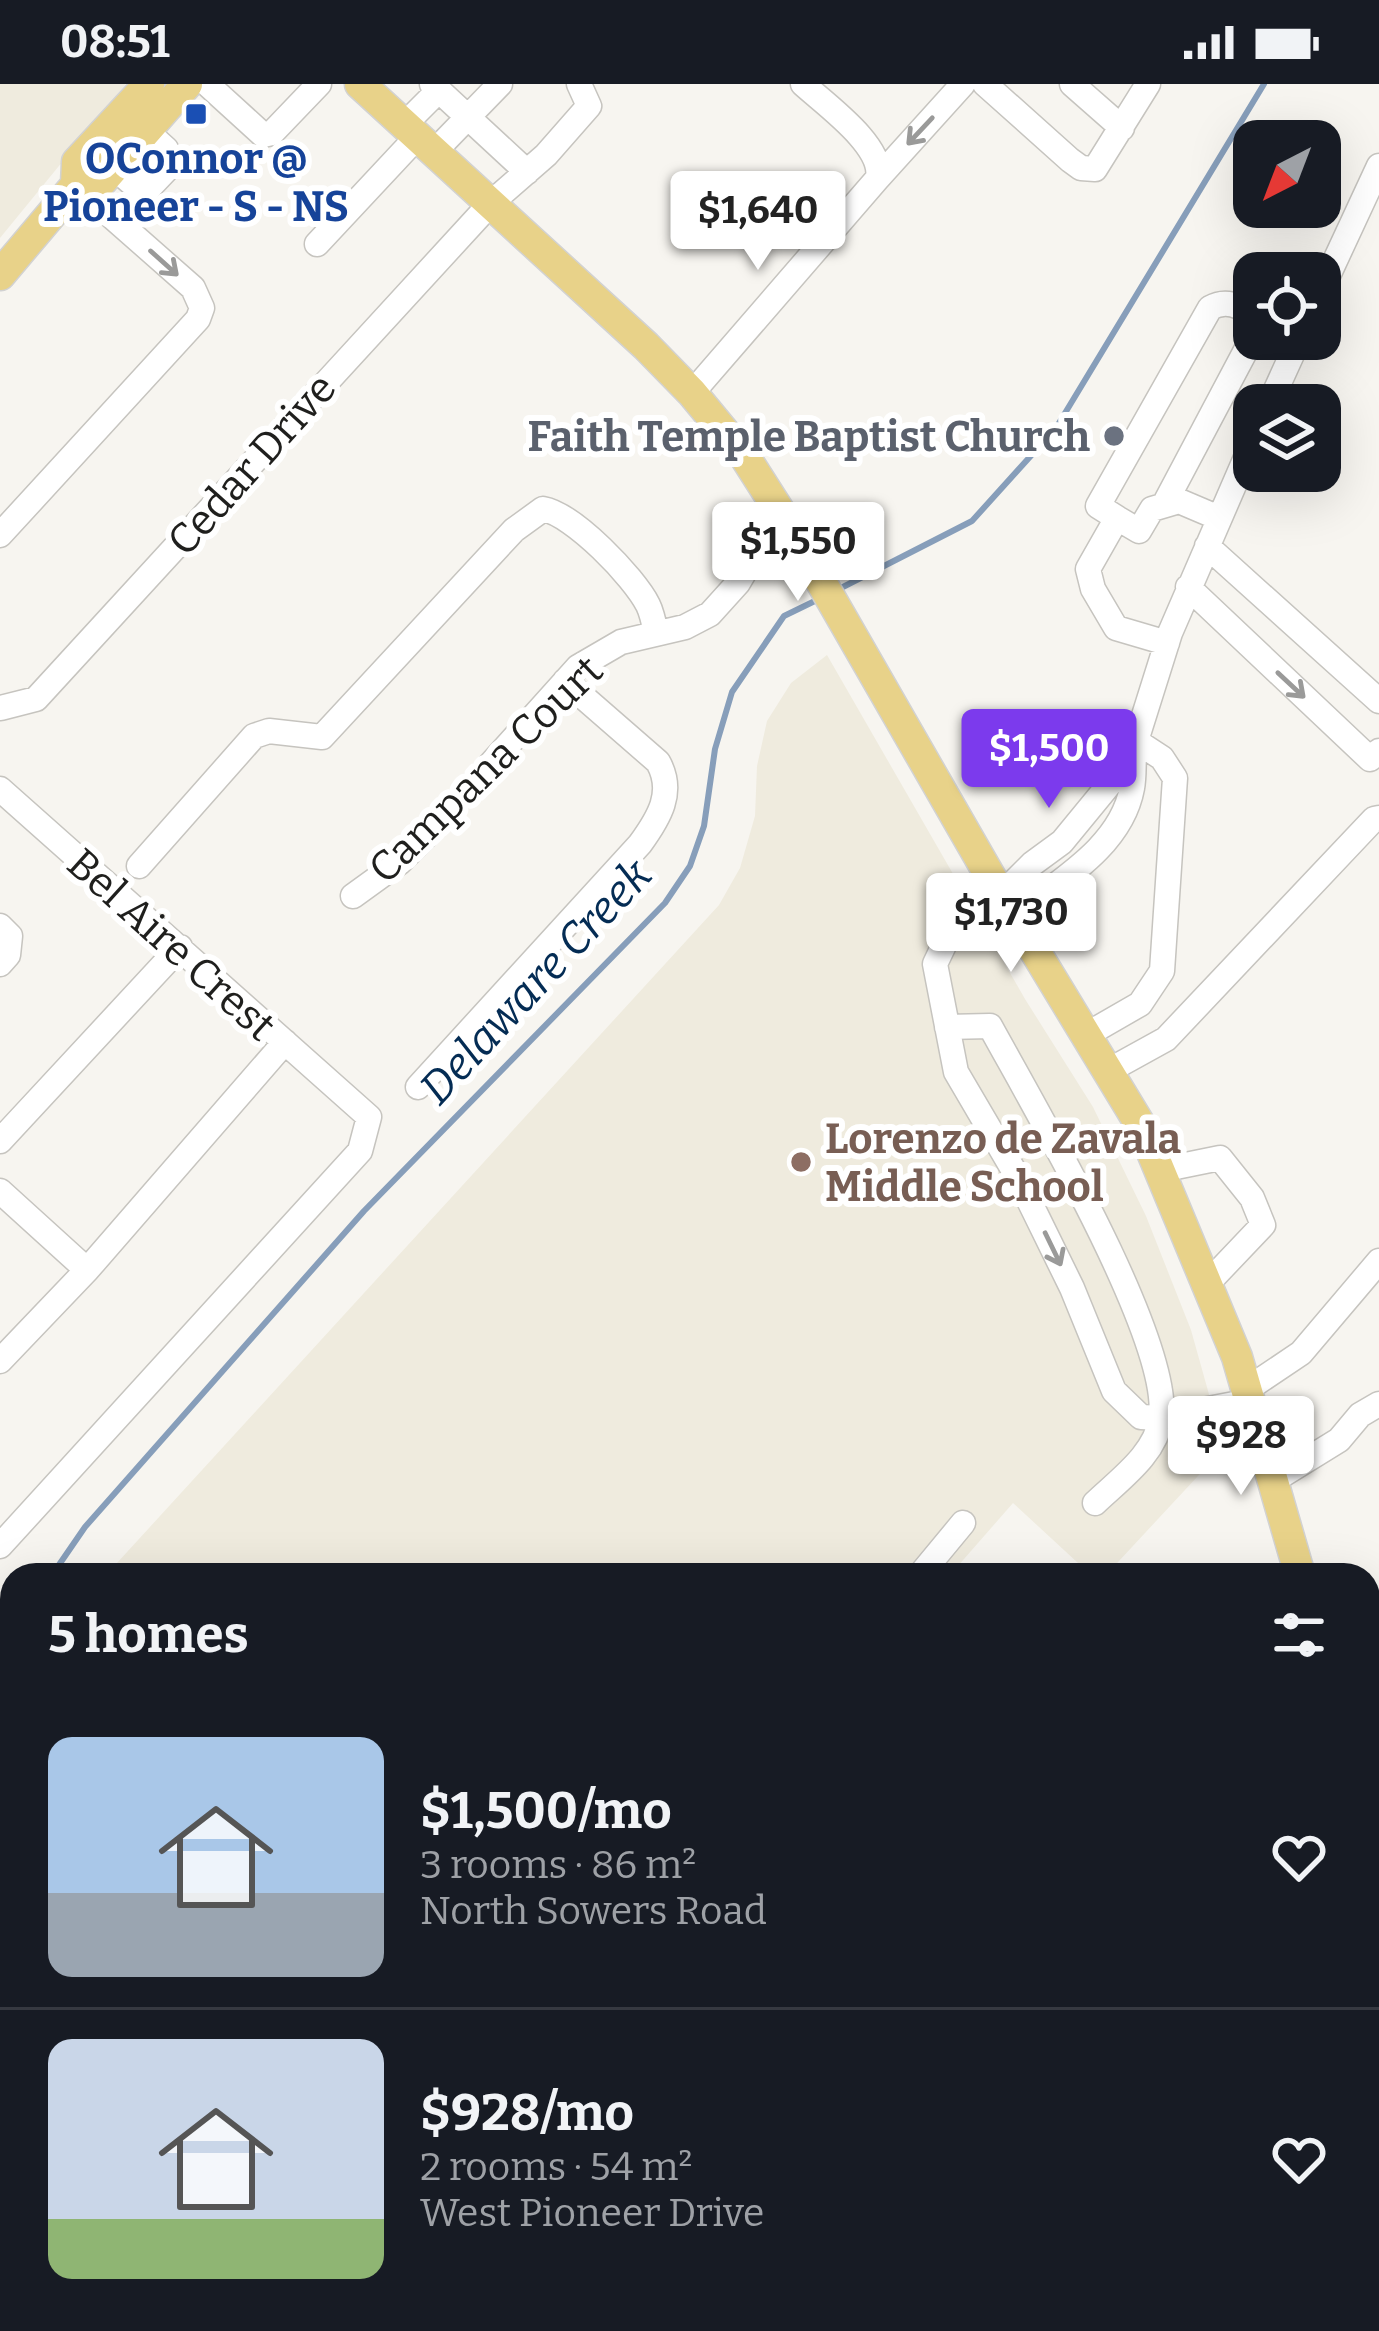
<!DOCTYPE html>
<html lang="en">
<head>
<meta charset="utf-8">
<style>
	body { margin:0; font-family:Bitter,serif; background:#20242c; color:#f1f3f6; height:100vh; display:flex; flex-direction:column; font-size:45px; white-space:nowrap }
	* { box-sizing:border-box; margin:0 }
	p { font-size:39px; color:#9ea1a6 }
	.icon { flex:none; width:66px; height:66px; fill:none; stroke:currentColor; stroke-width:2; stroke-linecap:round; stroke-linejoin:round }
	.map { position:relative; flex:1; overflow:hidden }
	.details { position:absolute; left:0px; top:1479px; width:1380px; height:768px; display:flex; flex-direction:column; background:#171b24; border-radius:36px 36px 0 0; box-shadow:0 12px 48px #0002 }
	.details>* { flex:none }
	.needle { width:78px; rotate:222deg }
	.fabs { position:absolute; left:1233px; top:36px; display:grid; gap:24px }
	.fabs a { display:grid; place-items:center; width:108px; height:108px; border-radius:24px; background:#171b24; box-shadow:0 12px 48px #0002; font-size:60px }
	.price { position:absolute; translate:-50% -102px; padding:0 27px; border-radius:12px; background:#fff; color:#222; font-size:39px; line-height:78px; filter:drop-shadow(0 3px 6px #0008) }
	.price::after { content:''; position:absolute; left:50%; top:72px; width:36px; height:27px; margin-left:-18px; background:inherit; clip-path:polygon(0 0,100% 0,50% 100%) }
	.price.on { background:#7c3aed; color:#fff }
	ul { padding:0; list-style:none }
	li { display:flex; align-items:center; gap:36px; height:300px; padding:0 48px }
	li+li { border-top:3px solid #363941 }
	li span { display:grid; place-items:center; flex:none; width:336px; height:240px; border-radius:24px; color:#555 }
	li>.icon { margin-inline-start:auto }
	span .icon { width:144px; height:144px; fill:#fffc; stroke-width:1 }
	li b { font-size:51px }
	h2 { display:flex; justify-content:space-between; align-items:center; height:144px; padding:0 48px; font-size:51px }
	.status { display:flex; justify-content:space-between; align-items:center; height:84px; padding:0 60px; background:#171b24; direction:ltr }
	.status svg { height:33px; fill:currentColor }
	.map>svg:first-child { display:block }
	.built { fill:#efebde }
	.green { fill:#d3e7b6 }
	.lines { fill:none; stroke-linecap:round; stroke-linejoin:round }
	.stream { stroke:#879eba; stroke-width:6 }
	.minor-casing { stroke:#c6c4bf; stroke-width:27 }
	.major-casing { stroke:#d2d2d2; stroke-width:33 }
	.minor { stroke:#fff; stroke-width:24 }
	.major { stroke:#e8d289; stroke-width:30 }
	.oneway { stroke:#9a9a99 }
	.transit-dot { fill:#1a4fb4; stroke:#fff; stroke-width:4.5 }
	.worship-dot { fill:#6b7280; stroke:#fff; stroke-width:4.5 }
	.education-dot { fill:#8d6e63; stroke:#fff; stroke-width:4.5 }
	.labels { text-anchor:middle; stroke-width:12; stroke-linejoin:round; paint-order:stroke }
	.transit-label { font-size:42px; font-weight:bold; fill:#164399; stroke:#fff }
	.worship-label { font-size:42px; font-weight:bold; fill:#5b616d; stroke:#fff; text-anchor:end }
	.street-label { font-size:42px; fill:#1f1f1d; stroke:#fff }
	.education-label { font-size:42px; font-weight:bold; fill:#785e54; stroke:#fff; text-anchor:start }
	.water-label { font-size:45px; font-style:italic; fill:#042c54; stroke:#fff }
</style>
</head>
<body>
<div class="status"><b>08:51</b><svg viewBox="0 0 49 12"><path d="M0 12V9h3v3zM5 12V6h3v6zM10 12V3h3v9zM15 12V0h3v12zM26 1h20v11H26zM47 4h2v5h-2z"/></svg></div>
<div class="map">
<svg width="1379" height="2247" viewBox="0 0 1379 2247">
	<rect width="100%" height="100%" fill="#f7f5f0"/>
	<path class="built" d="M0,0H126L0,154Z
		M827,571L1025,915L1093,1023L1146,1132L1191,1246L1224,1364L1106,1491H1091L1013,1419L950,1491H106L719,821L740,784L755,732L757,682L767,637L791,599Z"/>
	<path class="green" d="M0,1532L12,1543V2235H772L785,2247H0Z"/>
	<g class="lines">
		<path class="stream" d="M839,505L972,437L1056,344L1264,0
			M52,1491L85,1443L364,1127L665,819L690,782L704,742L715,665L732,608L784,532L821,514
			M12,1703V1802
			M36,2235L37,2247"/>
		<g class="minor-casing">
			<path id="minor" d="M207,0L263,51L272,49L319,0
				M432,0L527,88
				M985,0L1070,76L1081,84L1095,85L1148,0
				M1072,0L1122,44
				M404,41L439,6
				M434,68L500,0
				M113,83L134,101L148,105L167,85L166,65L145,46
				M878,94L963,0
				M317,160L417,53
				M1320,209L1379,82
				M692,309L878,94C884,62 826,21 803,0
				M1269,321L1299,255
				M1165,419L1254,251
				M1117,434L1098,422L1210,224C1226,215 1240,221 1254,233
				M0,451L198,235L202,224L193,204L76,101
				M1207,462L1379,617
				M1188,503L1370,675L1379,667
				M1167,559L1116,544L1093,505L1088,485L1117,434L1139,447L1152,425L1179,417L1219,434
				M1,624L36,615L491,119L546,71L589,22L579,0
				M1131,674L1062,758L1032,780L1001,811L953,842L935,880L956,988L1017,1092L1072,1204L1114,1307L1141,1333L1161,1334L1250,1317
				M0,705L369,1033L360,1067L0,1462
				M139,782L254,652L269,647L322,653L514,446L543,425C573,430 634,493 648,521C652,529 654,539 656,549
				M1001,811L1035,815L1041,812C1078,785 1123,753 1132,704C1135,688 1132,673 1136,657L1170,549L1254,355
				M353,812L400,778L426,752L578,583L621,558L685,543L710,530L738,499L755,470L791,445
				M0,842L10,852L8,871L0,880
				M947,943L990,942C1032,1019 1172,1256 1161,1334C1156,1370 1120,1395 1095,1419
				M1086,951L1140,920L1162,887L1175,694L1162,674L1136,657
				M1108,987L1166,955L1374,735L1379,734
				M418,1003L640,760C659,734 675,708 658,678L565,597
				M0,1057L180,863
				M1161,1086L1220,1074L1252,1114L1263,1141L1206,1201
				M0,1107L87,1186
				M0,1277L87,1186L285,958
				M1246,1306L1301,1269L1379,1177
				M1271,1398L1339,1356L1360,1331L1379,1320
				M920,1491L963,1439
				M1368,1675L1379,1672
				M1368,1966L1379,1965
				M1061,2235L1074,2247"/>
		</g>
		<g class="major-casing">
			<path id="major" d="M360,0L646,262L692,309L745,373L789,442L1001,811L1141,1042L1237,1273L1300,1491
				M76,101L101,98L187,0
				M0,191L76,101L77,78L149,0
				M1368,1722L1379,1756"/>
		</g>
		<use href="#minor" class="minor"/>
		<use href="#major" class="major"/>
	</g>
	<defs><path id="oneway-shaft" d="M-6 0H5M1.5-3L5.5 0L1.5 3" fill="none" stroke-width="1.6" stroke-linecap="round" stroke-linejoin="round" transform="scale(3)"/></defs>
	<g class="oneway">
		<use href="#oneway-shaft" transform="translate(920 47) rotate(133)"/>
		<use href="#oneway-shaft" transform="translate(164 179) rotate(42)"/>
		<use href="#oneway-shaft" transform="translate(1291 601) rotate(43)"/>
		<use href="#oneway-shaft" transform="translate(1053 1165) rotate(64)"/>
	</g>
	<rect class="transit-dot" x="184" y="18" width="24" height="24" rx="6"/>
	<circle class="worship-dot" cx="1114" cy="352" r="12"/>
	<circle class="education-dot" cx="801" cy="1078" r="12"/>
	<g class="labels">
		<g class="transit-label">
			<text x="196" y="89">OConnor @<tspan x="196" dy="48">Pioneer - S - NS</tspan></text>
		</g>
		<g class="worship-label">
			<text x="1090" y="367">Faith Temple Baptist Church</text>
		</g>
		<g class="street-label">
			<text transform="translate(251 380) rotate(-48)" y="15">Cedar Drive</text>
			<text transform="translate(485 685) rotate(-44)" y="15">Campana Court</text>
			<text transform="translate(172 860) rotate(42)" y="15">Bel Aire Crest</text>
		</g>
		<g class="education-label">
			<text x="825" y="1069">Lorenzo de Zavala<tspan x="825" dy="48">Middle School</tspan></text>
		</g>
		<g class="water-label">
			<text transform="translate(535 897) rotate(-47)" y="16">Delaware Creek</text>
		</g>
	</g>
</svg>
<div class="fabs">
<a><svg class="needle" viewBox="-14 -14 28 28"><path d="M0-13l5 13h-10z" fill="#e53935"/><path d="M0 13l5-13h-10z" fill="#9ea1a6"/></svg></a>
<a><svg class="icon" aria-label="locate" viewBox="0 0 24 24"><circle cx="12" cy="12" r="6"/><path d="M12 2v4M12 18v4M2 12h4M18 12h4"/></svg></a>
<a><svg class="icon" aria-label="layers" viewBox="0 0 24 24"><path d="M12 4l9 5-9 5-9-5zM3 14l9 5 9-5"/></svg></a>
</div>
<b class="price" style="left:758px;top:189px">$1,640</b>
<b class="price" style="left:798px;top:520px">$1,550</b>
<b class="price on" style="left:1049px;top:727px">$1,500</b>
<b class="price" style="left:1011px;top:891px">$1,730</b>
<b class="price" style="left:1241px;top:1414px">$928</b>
<section class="details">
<h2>5 homes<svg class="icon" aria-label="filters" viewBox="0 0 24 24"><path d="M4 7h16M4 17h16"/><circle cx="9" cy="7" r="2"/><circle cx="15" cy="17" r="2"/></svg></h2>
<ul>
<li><span style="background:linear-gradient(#a9c7e8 65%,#9aa5b1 0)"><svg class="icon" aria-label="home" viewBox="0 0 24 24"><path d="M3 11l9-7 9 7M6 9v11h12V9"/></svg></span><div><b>$1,500/mo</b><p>3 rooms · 86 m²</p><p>North Sowers Road</p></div><svg class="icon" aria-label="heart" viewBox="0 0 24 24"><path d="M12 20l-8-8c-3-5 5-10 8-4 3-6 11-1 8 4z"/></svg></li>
<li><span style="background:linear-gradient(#c9d6e8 75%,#8fb573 0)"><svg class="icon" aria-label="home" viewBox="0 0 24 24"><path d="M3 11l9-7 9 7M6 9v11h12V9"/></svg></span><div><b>$928/mo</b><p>2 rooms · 54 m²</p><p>West Pioneer Drive</p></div><svg class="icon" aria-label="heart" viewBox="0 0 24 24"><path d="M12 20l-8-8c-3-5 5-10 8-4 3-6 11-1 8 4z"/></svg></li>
</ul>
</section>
</div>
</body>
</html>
